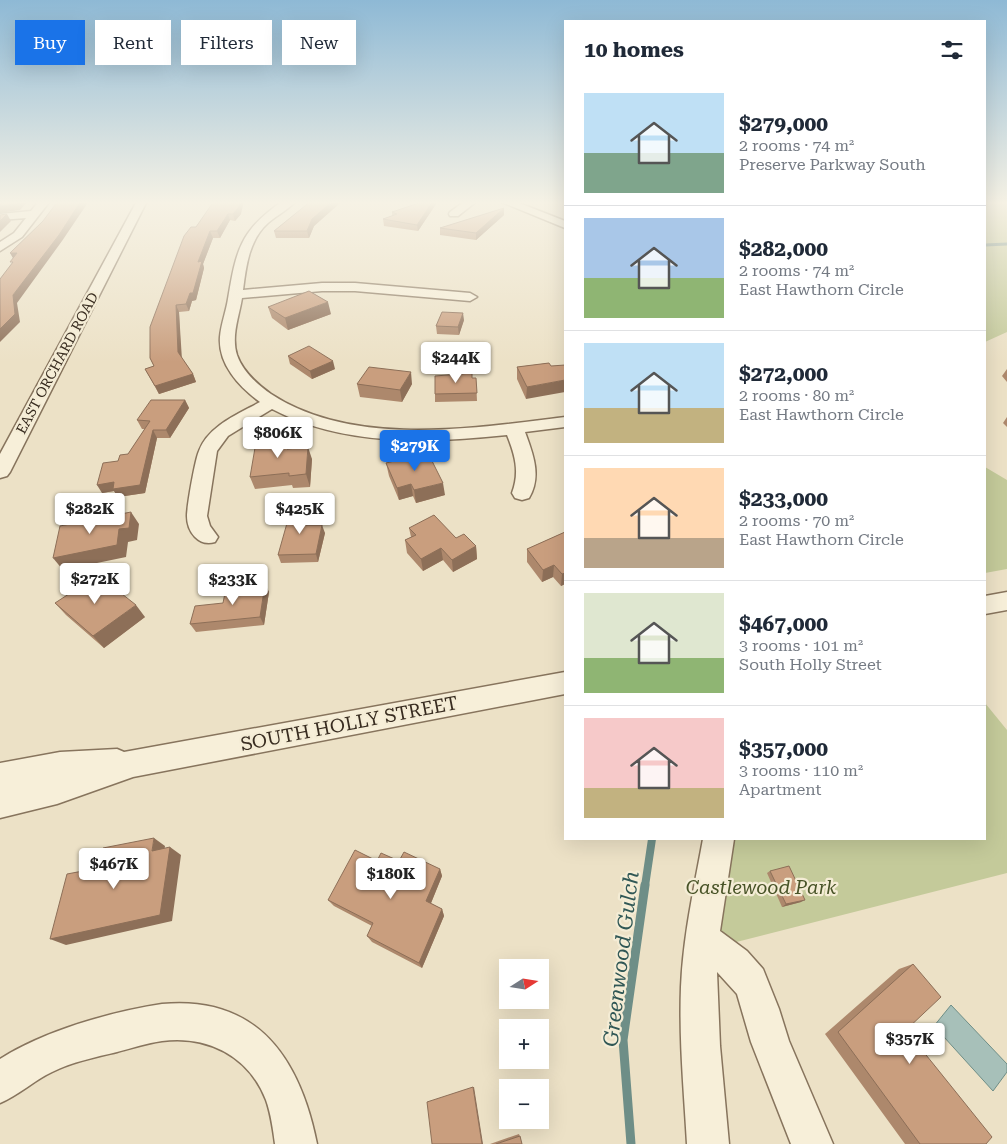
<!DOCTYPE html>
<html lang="en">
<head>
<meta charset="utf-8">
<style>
	body { margin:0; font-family:"Roboto Serif",serif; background:#f6f6f7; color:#1f2937; height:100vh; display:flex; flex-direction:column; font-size:19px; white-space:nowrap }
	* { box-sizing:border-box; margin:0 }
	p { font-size:16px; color:#747a83 }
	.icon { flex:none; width:28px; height:28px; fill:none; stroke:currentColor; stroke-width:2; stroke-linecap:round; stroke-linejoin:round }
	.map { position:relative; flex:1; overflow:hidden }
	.details { position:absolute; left:564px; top:20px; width:422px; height:820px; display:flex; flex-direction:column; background:#fff; border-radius:0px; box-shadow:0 5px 20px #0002 }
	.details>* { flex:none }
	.hud { position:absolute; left:15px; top:20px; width:474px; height:45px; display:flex; gap:10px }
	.needle { width:32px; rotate:78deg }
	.controls { position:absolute; left:499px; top:959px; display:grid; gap:10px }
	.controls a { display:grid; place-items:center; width:50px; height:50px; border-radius:0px; background:#fff; box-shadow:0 5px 20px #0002; font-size:25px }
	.price { position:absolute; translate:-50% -42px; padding:0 11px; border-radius:5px; background:#fff; color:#222; font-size:16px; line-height:32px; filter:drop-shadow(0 1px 2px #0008) }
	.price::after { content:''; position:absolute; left:50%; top:30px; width:15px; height:11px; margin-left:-8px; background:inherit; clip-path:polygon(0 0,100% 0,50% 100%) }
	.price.active { background:#1a73e8; color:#fff }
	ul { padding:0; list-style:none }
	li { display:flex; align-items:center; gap:15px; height:125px; padding:0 20px }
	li+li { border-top:1px solid #e0e1e3 }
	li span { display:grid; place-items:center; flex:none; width:140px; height:100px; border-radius:0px; color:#555 }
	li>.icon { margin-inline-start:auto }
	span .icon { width:60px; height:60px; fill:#fffc; stroke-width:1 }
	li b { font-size:21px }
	h2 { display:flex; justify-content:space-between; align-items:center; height:60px; padding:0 20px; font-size:21px }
	.chip { padding:0 18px; border-radius:0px; background:#fff; box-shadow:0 5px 20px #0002; font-size:18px; line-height:45px }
	.chip.active { background:#1a73e8; color:#fff }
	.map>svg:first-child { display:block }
	.green { fill:#c4ca9a }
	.water { fill:#a7c0b9; stroke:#6e8e87 }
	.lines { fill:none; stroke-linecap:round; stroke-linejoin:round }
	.stream-far2 { stroke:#6e8e87; stroke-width:3 }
	.stream-far1 { stroke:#6e8e87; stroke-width:8 }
	.stream { stroke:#6e8e87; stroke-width:9 }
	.minor-casing { stroke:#87745d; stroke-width:3 }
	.minor { fill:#f7efd9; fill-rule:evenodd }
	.wall { fill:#ad886c }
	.shaded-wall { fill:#8d6f58 }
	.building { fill:#c99e7e; stroke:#8d6f58 }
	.labels { text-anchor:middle; stroke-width:4.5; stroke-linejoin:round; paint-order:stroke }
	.far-street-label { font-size:14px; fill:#382c20; stroke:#f4ecd5 }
	.near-street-label { font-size:19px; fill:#382c20; stroke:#f4ecd5 }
	.near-park-label { font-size:19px; font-style:italic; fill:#485327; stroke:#f4ecd5 }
	.near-water-label { font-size:21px; font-style:italic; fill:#305755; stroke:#f4ecd5 }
</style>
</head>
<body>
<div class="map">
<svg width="1007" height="1144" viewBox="0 0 1007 1144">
	<rect width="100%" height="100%" fill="#ece1c6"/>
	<path class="green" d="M985,201H1007V332L985,342Z
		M985,467L1007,480V569L985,573Z
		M985,703L1007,730V873L701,951L719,839H985Z"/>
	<path class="water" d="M951,1005L1007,1064V1072L993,1091L934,1026Z"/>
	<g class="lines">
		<path class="stream-far2" d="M985,245L1007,244"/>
		<path class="stream-far1" d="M645,886L652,839"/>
		<path class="stream" d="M631,1144L623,1040L645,885"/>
		<g class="minor-casing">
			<path id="minor" d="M39,201H50L22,237L0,251V242L14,233L26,218L0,220V214L31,211Z
				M137,201H147L10,472L7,476L0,478V454Z
				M283,201H296C288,210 277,215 268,223C249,240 246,266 243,290L322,283H355L470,293L477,297L470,301L355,291H322L242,298C239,317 231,336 237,355C243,372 257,384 271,394C353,448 474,428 565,417V427L525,432C533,454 542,476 529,498L522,500L515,498L512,493C520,472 515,455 507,435C430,443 344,447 272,409L228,436L217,451L207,516L210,526L218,537L215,542C199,547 187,532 187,516C187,506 195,460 199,451C208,426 238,414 260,402C239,387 218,364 220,337C221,324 226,312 228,299C236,251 240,230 283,201Z
				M465,201H477L458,216H450L449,214L450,212Z
				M499,201H514L565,221V228Z
				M1007,592V610L985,614V596Z
				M565,672V694L133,777L57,804L0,818V763L60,752L117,749L124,752Z
				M703,839H734L720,931L747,951L763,969L779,1009L789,1041L833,1144H791L751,1042L737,994L717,972L720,1046L729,1144H687C684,1092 679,1039 681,987C683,937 694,888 703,839Z
				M162,1004C258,995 300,1059 317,1144H275C273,1129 271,1114 266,1100C249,1056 207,1035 162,1041C147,1043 132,1048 117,1052C96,1057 72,1062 52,1072C33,1081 19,1095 0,1103V1059C44,1031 110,1012 162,1004Z"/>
		</g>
		<use href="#minor" class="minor"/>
	</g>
	<path class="wall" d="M214,201L241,214L235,221L230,220L220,238H213L203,264L204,268L196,300L192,301L189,311L179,312L181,357L193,374L196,382L159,394L145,369L154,366L150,358L196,227Z
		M311,201H352L340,203L314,226L309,238H276L274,231Z
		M436,204L418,231L384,226L383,219L392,216V212Z
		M504,215L476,240L440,235V228Z
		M268,307L331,314L288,330L272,318Z
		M464,320L459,335L437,334L436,326Z
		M288,356L335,369L312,379L290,364Z
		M549,363L526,399L517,379V367Z
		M1007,369V382L1002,376Z
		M476,378L477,401L435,402V394Z
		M357,384H412L402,402L360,397Z
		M185,400L189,408L170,438H157L145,493L118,497L114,491L102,493L118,461L128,454L145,429H142L137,420Z
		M1007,417V427L1003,423Z
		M291,448L312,459L310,487L293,488L292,485L255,489L250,477Z
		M386,463L445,495L416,503L413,496L399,500L389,476Z
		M308,508L311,517L309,525L325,533L318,562L281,563L278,555Z
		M409,528L456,538L476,546L477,559L453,572L443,560L423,571L407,553L405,540L411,537Z
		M565,532V584L561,586L553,577L542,582L527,562V549Z
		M265,584L269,592L264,625L196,632L190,624Z
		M55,603L145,617L104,648L66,615Z
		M377,861H399L440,869L442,876L431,903L442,909L444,916L422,968L372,942L367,936L372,926L334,906L328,900Z
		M770,871L801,902L782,907L767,873Z
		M913,964L906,1030L986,1144H905L825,1034L899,969Z
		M519,1134L522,1144H490Z"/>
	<path class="shaded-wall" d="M19,201H28L20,210L0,213V206Z
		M81,201H89L62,241L17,303L20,322L0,342V329L13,295Z
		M241,201H244L241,214L235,221L233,214Z
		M333,201H352L340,203L314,226L309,238L307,231L312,219Z
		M433,201H435L436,204L418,231L417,225Z
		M504,208V215L476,240V233Z
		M7,214L11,221L0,232V221Z
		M228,214L230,220L220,238L217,231Z
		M210,231L213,238L203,264L204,268L196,300L192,301L189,311L186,304L198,262Z
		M10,253H17L14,260Z
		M328,302L331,314L288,330L285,318Z
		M176,305L179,312L182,360L178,352Z
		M463,313L464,320L459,335L458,327Z
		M333,361L335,369L312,379L310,371Z
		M411,372L412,384L402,402L400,390Z
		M193,374L196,382L159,394L155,386Z
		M565,380V392L526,399L527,387Z
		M185,400L189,408L170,438L166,430Z
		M153,430L157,438L145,493L118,497L114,491L102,493L97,485Z
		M288,439L292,451L287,449Z
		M308,447L312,459L310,487L306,474Z
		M443,483L445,495L416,503L414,490Z
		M411,484L413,496L399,500L397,488Z
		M308,508L311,517L307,533L304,525Z
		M131,512L139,524L137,540L128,542L126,557L63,570L53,558L119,529Z
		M322,525L325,533L318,562L316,554Z
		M476,546L477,559L453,572L452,560Z
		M441,548L443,560L423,571L421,559Z
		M554,565L553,577L542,582L543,570Z
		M565,573V584L561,586L562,574Z
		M265,584L269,592L264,625L260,617Z
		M136,605L145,617L104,648L93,636Z
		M154,838L165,846L163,859L152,851Z
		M170,847L181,855L172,921L66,945L50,939Z
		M440,869L442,876L429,908L426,901Z
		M805,900L801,902L782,907L786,904Z
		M442,909L444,916L422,968L419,963Z
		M473,1087H474L483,1144H482Z"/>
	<path class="building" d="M0,201H19L17,204L0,206Z
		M58,201H81L59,235L13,295L15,314L0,329V279L13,262H10L17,253H10L43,221Z
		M214,201H222L221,203L223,201H241L239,207L233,214H228L217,231H210L198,262L202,261L193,293H190L186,304L176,305L178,352L193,374L155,386L145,369L154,366L150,358V327L184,236L191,227H196Z
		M311,201H333L312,219L307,231H274Z
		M425,201H433L417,225L383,219L397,214L392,212Z
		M504,208L476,233L440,228Z
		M7,214L0,221V215Z
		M309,291L328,302L285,318L268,307Z
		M442,312L463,313L458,327L436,326Z
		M309,346L333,361L310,371L288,356Z
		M549,363L551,366L565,365V380L527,387L517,367Z
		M369,367L411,372L400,390L357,384Z
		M472,373V378H476L477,393L435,394V376Z
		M151,400H185L166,430H153L140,485L113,489L114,482L97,485L103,463L118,461L120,455L128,454L150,421L137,420Z
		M288,439L287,449L308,447L306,474L289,476V473L250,477L256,442Z
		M428,453L443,483L414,490L411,484L397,488L386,463Z
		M308,508L304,525H322L316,554L278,555L291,509Z
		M131,512L129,528L119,529L117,545L53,558L60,526Z
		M434,515L456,538L464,534L476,546L452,560L441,548L421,559L405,540L416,535L409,528Z
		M565,532V573L562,574L554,565L543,570L527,549Z
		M98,575L136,605L93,636L55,603Z
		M265,584L260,617L190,624L195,606L223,603L226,588Z
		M154,838L152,851L170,847L160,915L50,939L67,874L99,868L103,848Z
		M355,850L377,861L381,853L399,861L404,852L440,869L426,901L442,909L419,963L367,936L373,923L328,900Z
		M789,866L805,900L786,904L770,871Z
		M913,964L941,997L906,1030L992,1137L986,1144H920L838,1032Z
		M473,1087L482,1144H432L427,1102Z
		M520,1136L522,1144H496Z"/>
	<linearGradient id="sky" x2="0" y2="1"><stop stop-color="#8eb9d5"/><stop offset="0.56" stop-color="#f6f2e5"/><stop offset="1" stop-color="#f6f2e5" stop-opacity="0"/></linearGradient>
	<rect width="1007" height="362" fill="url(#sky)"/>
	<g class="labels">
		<g class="far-street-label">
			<text transform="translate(57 363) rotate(-62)" y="5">EAST ORCHARD ROAD</text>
		</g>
		<g class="near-street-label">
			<text transform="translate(349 723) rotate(-11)" y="7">SOUTH HOLLY STREET</text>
		</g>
		<g class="near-park-label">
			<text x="761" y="894">Castlewood Park</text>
		</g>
		<g class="near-water-label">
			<text transform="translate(621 959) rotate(-83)" y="7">Greenwood Gulch</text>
		</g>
	</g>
</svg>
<div class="controls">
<a><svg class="needle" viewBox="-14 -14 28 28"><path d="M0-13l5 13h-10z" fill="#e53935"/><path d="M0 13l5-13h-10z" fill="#747a83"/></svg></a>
<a>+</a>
<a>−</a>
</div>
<b class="price" style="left:456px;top:384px">$244K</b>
<b class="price" style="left:278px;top:459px">$806K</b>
<b class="price active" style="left:415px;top:472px">$279K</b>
<b class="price" style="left:90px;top:535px">$282K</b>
<b class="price" style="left:300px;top:535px">$425K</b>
<b class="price" style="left:95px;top:605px">$272K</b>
<b class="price" style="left:233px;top:606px">$233K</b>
<b class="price" style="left:114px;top:890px">$467K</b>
<b class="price" style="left:391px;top:900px">$180K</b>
<b class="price" style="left:910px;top:1065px">$357K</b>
<div class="hud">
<a class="chip active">Buy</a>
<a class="chip">Rent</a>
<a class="chip">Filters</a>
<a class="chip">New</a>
</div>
<section class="details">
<h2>10 homes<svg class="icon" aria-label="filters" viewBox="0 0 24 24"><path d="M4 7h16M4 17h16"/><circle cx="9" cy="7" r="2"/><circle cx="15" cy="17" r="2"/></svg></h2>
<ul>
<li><span style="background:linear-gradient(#bfe0f5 60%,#7fa58c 0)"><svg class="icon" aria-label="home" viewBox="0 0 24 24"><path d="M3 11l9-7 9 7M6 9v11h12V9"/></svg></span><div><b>$279,000</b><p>2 rooms · 74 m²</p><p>Preserve Parkway South</p></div></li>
<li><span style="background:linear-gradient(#a9c7e8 60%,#8fb573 0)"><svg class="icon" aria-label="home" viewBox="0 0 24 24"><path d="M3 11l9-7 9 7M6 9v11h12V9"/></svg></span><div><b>$282,000</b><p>2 rooms · 74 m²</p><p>East Hawthorn Circle</p></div></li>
<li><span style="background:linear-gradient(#bfe0f5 65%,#c2b280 0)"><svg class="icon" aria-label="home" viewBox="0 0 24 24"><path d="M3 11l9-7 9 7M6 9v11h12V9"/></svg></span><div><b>$272,000</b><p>2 rooms · 80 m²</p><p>East Hawthorn Circle</p></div></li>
<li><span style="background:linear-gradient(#ffd9b3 70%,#b9a48a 0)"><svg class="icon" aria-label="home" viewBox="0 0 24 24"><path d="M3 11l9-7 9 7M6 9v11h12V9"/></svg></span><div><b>$233,000</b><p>2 rooms · 70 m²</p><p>East Hawthorn Circle</p></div></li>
<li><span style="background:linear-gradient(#dfe7d0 65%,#8fb573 0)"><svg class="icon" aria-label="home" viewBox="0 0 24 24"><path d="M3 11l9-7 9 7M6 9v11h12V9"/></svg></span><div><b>$467,000</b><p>3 rooms · 101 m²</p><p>South Holly Street</p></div></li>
<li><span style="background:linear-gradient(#f6c9c9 70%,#c2b280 0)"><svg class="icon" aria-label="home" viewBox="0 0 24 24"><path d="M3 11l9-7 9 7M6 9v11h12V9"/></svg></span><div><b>$357,000</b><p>3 rooms · 110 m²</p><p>Apartment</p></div></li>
</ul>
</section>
</div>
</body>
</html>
